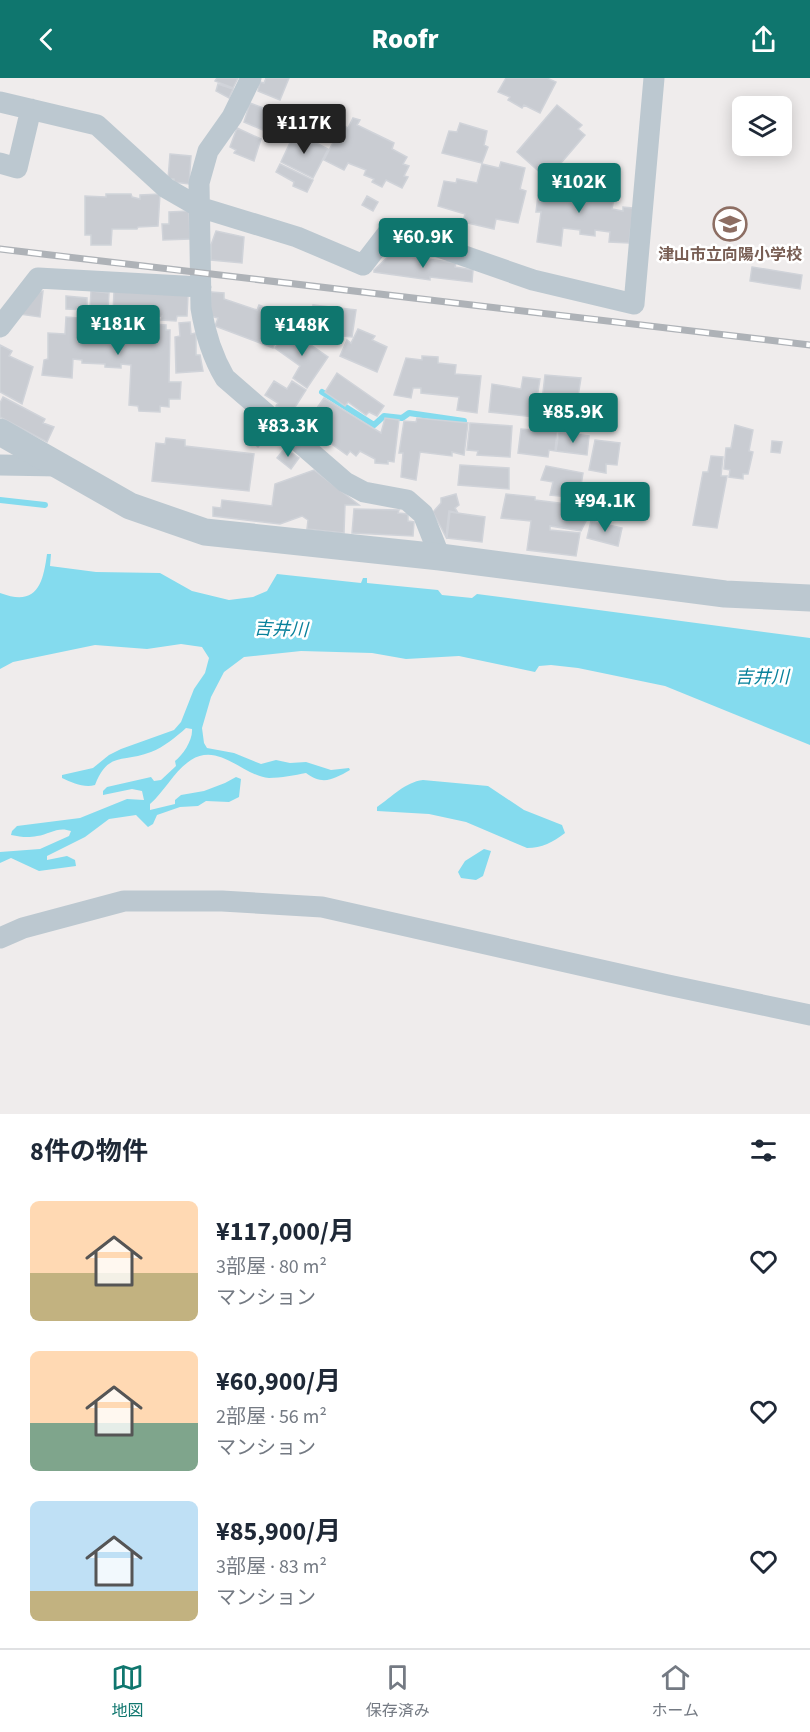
<!DOCTYPE html>
<html lang="ja">
<head>
<meta charset="utf-8">
<style>
	body { margin:0; font-family:"Source Sans 3","Noto Sans JP",sans-serif; background:#f2f2f3; color:#1f2937; height:100vh; display:flex; flex-direction:column; font-size:22px; white-space:nowrap }
	* { box-sizing:border-box; margin:0 }
	p { font-size:20px; color:#747a83 }
	.icon { flex:none; width:33px; height:33px; fill:none; stroke:currentColor; stroke-width:2; stroke-linecap:round; stroke-linejoin:round }
	.map { position:relative; height:1036px; overflow:hidden }
	.side { display:flex; flex-direction:column; background:#fff; flex:1 }
	.side>* { flex:none }
	.tools { position:absolute; left:732px; top:18px; display:grid; gap:12px }
	.tools a { display:grid; place-items:center; width:60px; height:60px; border-radius:9px; background:#fff; box-shadow:0 3px 15px #0003; font-size:30px }
	.price { position:absolute; translate:-50% -51px; padding:0 14px; border-radius:6px; background:#0f766e; color:#fff; font-size:20px; line-height:39px; filter:drop-shadow(0 2px 3px #0008) }
	.price::after { content:''; position:absolute; left:50%; top:36px; width:18px; height:14px; margin-left:-9px; background:inherit; clip-path:polygon(0 0,100% 0,50% 100%) }
	.price.active { background:#222; color:#fff }
	ul { padding:0; list-style:none }
	li { display:flex; align-items:center; gap:18px; height:150px; padding:0 30px }
	li span { display:grid; place-items:center; flex:none; width:168px; height:120px; border-radius:9px; color:#555 }
	li>.icon { margin-inline-start:auto }
	span .icon { width:72px; height:72px; fill:#fffc; stroke-width:1 }
	li b { font-size:26px }
	h2 { display:flex; justify-content:space-between; align-items:center; height:72px; padding:0 30px; font-size:26px }
	header { display:flex; justify-content:space-between; align-items:center; height:78px; padding:0 30px; background:#0f766e; color:#fff; font-size:27px; font-weight:800 }
	.tab-bar { display:flex; justify-content:space-around; align-items:center; height:84px; border-top:2px solid #e0e1e3; background:#fff; font-size:16px; color:#747a83 }
	.tab-bar a { display:grid; justify-items:center; gap:3px }
	.tab-bar .active { color:#0f766e }
	.map>svg:first-child { display:block }
	.water { fill:#84dbee }
	.lines { fill:none; stroke-linecap:round; stroke-linejoin:round }
	.stream { stroke:#84dbee; stroke-width:6 }
	.building { fill:#c9ccd2; stroke:#d0d3d9; stroke-width:1.5 }
	.minor { stroke:#bcc8d0; stroke-width:21 }
	.tertiary { stroke:#bcc8d0; stroke-width:27 }
	.rail-casing { stroke:#aeb2b7; stroke-width:7 }
	.rail { stroke:#fff; stroke-width:4.5; stroke-dasharray:14; stroke-linecap:butt }
	.labels { text-anchor:middle; stroke-width:5; stroke-linejoin:round; paint-order:stroke }
	.education-label { font-size:16px; font-weight:bold; fill:#785e54; stroke:#fff }
	.water-label { font-size:18px; font-style:italic; fill:#09819b; stroke:#fff }
</style>
</head>
<body>
<header><svg class="icon" aria-label="back" viewBox="0 0 24 24"><path d="M15 5l-7 7 7 7"/></svg>Roofr<svg class="icon" aria-label="share" viewBox="0 0 24 24"><path d="M12 15V3M7 8l5-5 5 5M5 13v7h14v-7"/></svg></header>
<div class="map">
<svg width="810" height="1036" viewBox="0 0 810 1036">
	<rect width="100%" height="100%" fill="#efecec"/>
	<path class="water" d="M47,476H51L50,488L96,494L160,495L192,513L229,522L253,519L267,513L277,496L361,505L363,500H367V505L438,512L442,517L472,520L477,516L810,560V667L665,608L578,590L551,587L539,588L535,594L459,578L406,581L372,575L301,573L244,579L224,594L211,619L202,650L204,665L207,670L234,675L261,686L276,682L290,685L306,684L331,692L349,690L350,692C334,701 323,708 306,695C295,697 281,700 269,700C243,698 219,664 191,682C174,693 165,713 150,726V732L175,726V722L181,717L204,713L225,705L236,699L241,701L239,719L229,724L206,723L198,728L180,729L157,737L153,746L148,749L136,737L109,741L85,759L47,778V782L67,778L75,782L76,788L39,793L11,780L0,785V774L40,771L69,758L71,753C58,748 50,756 37,758C28,760 21,759 11,757L12,753L17,748L80,740L127,721L144,722L142,713L132,711L103,717V713L107,709L151,699L154,703L161,702L176,688L175,683C183,677 193,662 192,651L186,650C176,659 164,669 151,674C123,685 108,673 95,707C84,710 73,705 62,700V697L93,690L109,677L121,671L174,652L181,644L194,611L205,595L209,580L202,569L181,566L147,571L95,567L13,584L0,591V515C37,529 43,506 47,476Z
		M423,702L488,708L524,732L562,747L565,755C553,764 542,770 527,770L466,744L429,736L377,733V729C392,719 405,704 423,702Z
		M484,771L491,773L483,798L476,802L461,800L458,794L465,783Z"/>
	<g class="lines">
		<path class="stream" d="M322,314L374,347L384,338L402,340L409,335L464,343
			M0,422L45,427"/>
	</g>
	<path class="building" d="M217,0H238L233,10L215,3Z
		M266,0H289L280,22L258,13L260,4L264,5Z
		M506,0H547L556,4L540,35L524,27L522,30L508,22L510,19L498,14Z
		M218,6L233,11L229,20L216,13Z
		M250,25L277,35L270,55L244,44Z
		M557,27L582,47L578,51L585,57L561,85L564,88L556,96L550,91L543,97L517,74Z
		M353,40L360,42L357,47L394,65L392,71L407,79L403,86L409,88L404,98L408,99L402,110L386,102L382,109L372,104L374,101L364,97L366,92L348,85L344,92L324,82L342,47L348,50Z
		M460,45L487,53L484,67L488,69L482,85L442,75L449,53L457,54Z
		M237,50L261,61L254,83L234,75L236,72L230,69Z
		M295,54L328,71L313,100L281,84Z
		M170,76L191,78L189,106L174,104V101H168Z
		M501,84L525,90L520,111L526,113L518,145L496,141L494,151L463,144L465,136L438,128L444,103L456,105L457,101L477,105L482,86L499,90Z
		M280,86L313,102L307,114L293,108L294,104L276,94Z
		M540,100L555,102L554,108L574,111L575,107L595,110L594,118L614,120L612,131L623,133V129L633,130L629,165L609,164L610,154L595,152V158L580,156V152L563,150L561,168L537,164L541,134H536Z
		M106,116H131L132,119L140,121V117L160,116L158,148L138,149L137,151H112L111,167H91V157H85V118L106,119Z
		M367,118L378,124L373,133L362,127Z
		M189,133L190,161L163,162L162,146H169V134Z
		M216,153L244,159L242,185L211,182V167Z
		M391,176L456,185L455,189L473,192L472,204L430,199V202L374,194V192Z
		M752,189L802,197L800,211L750,203Z
		M43,213L40,239L19,236L32,217Z
		M91,213L109,215L108,232L90,230Z
		M114,213L188,217L187,238H177L176,243L161,242L162,238L151,239V235L129,233L128,237L113,235Z
		M211,214L224,215V221L257,232L259,227L285,237L273,270L215,248L218,240L210,238Z
		M66,218L87,220V232L66,231Z
		M313,227L356,232L352,259L333,257L332,262L314,249L315,245L311,244Z
		M80,235L111,237V247L129,248V253L139,254V245L166,247V252H170L169,304H181L180,321H169V329L160,328V334L139,333L138,328L129,327L131,287L121,286V290L105,289V286L82,285V282L73,281L72,300L42,297L44,282L48,281V255L65,256L66,239L80,240Z
		M190,244L191,256L196,255V277H200L203,293L176,295L175,259L180,258L179,245Z
		M288,251L328,279L307,310L293,300L300,288L275,270Z
		M358,251L375,258L372,262L387,269L377,294L340,278L347,262L351,265Z
		M0,267L12,273L9,278L33,289L22,326L0,314Z
		M422,278L438,279V285L456,287L455,296L481,298L477,335L457,332L459,319L421,315V310H413L411,320L394,317L406,280L422,282Z
		M337,295L384,328L377,338L369,334L366,337L348,324L345,328L325,314Z
		M545,297L581,300L576,331L557,329V333L541,331Z
		M523,299L540,301L534,339L489,334L492,306L521,311Z
		M274,303L287,311L292,303L306,312L290,337L276,328L278,325L265,317Z
		M3,319L45,341L43,345L54,349L47,364L0,339V325Z
		M324,320L381,355L385,340L399,342L394,384L388,383V386L375,385V381L360,373L356,378L350,373L347,377L305,347Z
		M417,340L468,345L464,377L452,374V378L420,374L416,402L401,399L403,375H399L404,343L416,344Z
		M470,345L512,348L510,379L477,377L478,373L467,372Z
		M735,347L753,352L749,373L753,374L748,396H743V401L729,399L730,392L724,391L726,370H731Z
		M256,349L267,359L258,369L247,359Z
		M521,351L557,354L555,373L549,372L548,379L518,375Z
		M559,354L589,358L587,377L556,373Z
		M166,360L185,362V368L254,376L249,413L152,403L156,365L165,366Z
		M595,362L620,365L617,387L606,386V395L589,392Z
		M772,363L782,364L780,375L771,374Z
		M285,370L299,380L291,391L277,380Z
		M711,378L723,379L721,398H727L717,450L693,447L703,394H708Z
		M460,387L509,390V411L458,407Z
		M546,388L583,395L579,420L550,417L553,404L541,402Z
		M314,392L359,427H345L344,455L307,451L308,442L302,438L280,446L213,438V429L221,430L222,422L272,428L275,406Z
		M456,416L459,427L455,430L458,435L449,433L446,459L433,434L441,425V420Z
		M506,416L535,419V422L567,426L589,437L581,453L550,448V452L580,455L576,478L527,472L531,443L501,440Z
		M354,431L399,432L398,435L408,436V443L414,444L413,458L352,455Z
		M450,434L485,439L482,464L447,460Z
		M591,443L622,450L618,468L587,460Z"/>
	<g class="lines">
		<path class="minor" d="M251,0L232,39L208,73L199,105L201,230C205,255 212,278 225,300L345,404L364,414L407,422L423,436L440,479
			M0,24L97,47L166,110L199,129L297,159L363,187L390,152L533,202L634,226L654,0
			M0,85L17,90L31,31
			M0,249L38,200L201,209
			M0,387L59,388
			M0,860L23,850L124,823H222L322,829L668,907L810,937"/>
		<path class="tertiary" d="M0,354L130,428L205,454L440,479L725,516L810,520"/>
		<g class="rail-casing">
			<path id="rail" d="M0,171L810,267"/>
		</g>
		<use href="#rail" class="rail"/>
	</g>
	<defs>
		<g id="school-ring" transform="scale(1.725)"><circle r="9.5" fill="#fff" stroke="#8d6e63" stroke-width="1.5"/><path d="M0-5L7-2L0 1L-7-2ZM-4 1L0 2.5L4 1V4Q0 6-4 4Z" fill="#8d6e63"/></g>
	</defs>
	<g fill-rule="evenodd">
		<use href="#school-ring" x="730" y="146"/>
	</g>
	<g class="labels">
		<g class="education-label">
			<text x="730" y="182">津山市立向陽小学校</text>
		</g>
		<g class="water-label">
			<text transform="translate(281 551) rotate(2)" y="6">吉井川</text>
			<text x="762" y="605">吉井川</text>
		</g>
	</g>
</svg>
<div class="tools">
<a><svg class="icon" aria-label="layers" viewBox="0 0 24 24"><path d="M12 4l9 5-9 5-9-5zM3 14l9 5 9-5"/></svg></a>
</div>
<b class="price active" style="left:304px;top:77px">¥117K</b>
<b class="price" style="left:579px;top:136px">¥102K</b>
<b class="price" style="left:423px;top:191px">¥60.9K</b>
<b class="price" style="left:118px;top:278px">¥181K</b>
<b class="price" style="left:302px;top:279px">¥148K</b>
<b class="price" style="left:573px;top:366px">¥85.9K</b>
<b class="price" style="left:288px;top:380px">¥83.3K</b>
<b class="price" style="left:605px;top:455px">¥94.1K</b>
</div>
<section class="side">
<h2>8件の物件<svg class="icon" aria-label="filters" viewBox="0 0 24 24"><path d="M4 7h16M4 17h16"/><circle cx="9" cy="7" r="2"/><circle cx="15" cy="17" r="2"/></svg></h2>
<ul>
<li><span style="background:linear-gradient(#ffd9b3 60%,#c2b280 0)"><svg class="icon" aria-label="home" viewBox="0 0 24 24"><path d="M3 11l9-7 9 7M6 9v11h12V9"/></svg></span><div><b>¥117,000/月</b><p>3部屋 · 80 m²</p><p>マンション</p></div><svg class="icon" aria-label="heart" viewBox="0 0 24 24"><path d="M12 20l-8-8c-3-5 5-10 8-4 3-6 11-1 8 4z"/></svg></li>
<li><span style="background:linear-gradient(#ffd9b3 60%,#7fa58c 0)"><svg class="icon" aria-label="home" viewBox="0 0 24 24"><path d="M3 11l9-7 9 7M6 9v11h12V9"/></svg></span><div><b>¥60,900/月</b><p>2部屋 · 56 m²</p><p>マンション</p></div><svg class="icon" aria-label="heart" viewBox="0 0 24 24"><path d="M12 20l-8-8c-3-5 5-10 8-4 3-6 11-1 8 4z"/></svg></li>
<li><span style="background:linear-gradient(#bfe0f5 75%,#c2b280 0)"><svg class="icon" aria-label="home" viewBox="0 0 24 24"><path d="M3 11l9-7 9 7M6 9v11h12V9"/></svg></span><div><b>¥85,900/月</b><p>3部屋 · 83 m²</p><p>マンション</p></div><svg class="icon" aria-label="heart" viewBox="0 0 24 24"><path d="M12 20l-8-8c-3-5 5-10 8-4 3-6 11-1 8 4z"/></svg></li>
</ul>
</section>
<nav class="tab-bar">
<a class="active"><svg class="icon" aria-label="map" viewBox="0 0 24 24"><path d="M3 6l6-2 6 2 6-2v14l-6 2-6-2-6 2zM9 4v14M15 6v14"/></svg>地図</a>
<a><svg class="icon" aria-label="saved" viewBox="0 0 24 24"><path d="M7 4h10v16l-5-4-5 4z"/></svg>保存済み</a>
<a><svg class="icon" aria-label="home" viewBox="0 0 24 24"><path d="M3 11l9-7 9 7M6 9v11h12V9"/></svg>ホーム</a>
</nav>
</body>
</html>
